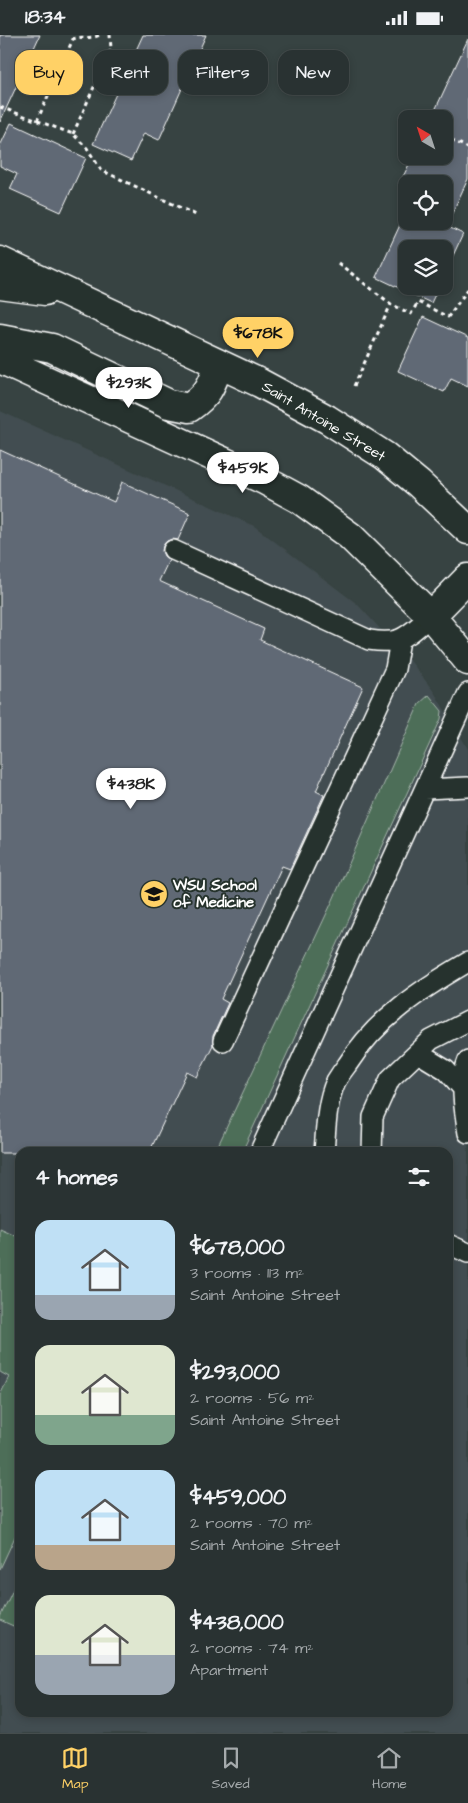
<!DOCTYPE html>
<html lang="en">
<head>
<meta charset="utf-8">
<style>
	body { margin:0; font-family:"Architects Daughter",sans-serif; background:#353e3e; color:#f1f3f6; height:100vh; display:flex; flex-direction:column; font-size:19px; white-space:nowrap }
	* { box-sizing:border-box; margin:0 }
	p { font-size:16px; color:#a5aaac }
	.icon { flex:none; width:28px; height:28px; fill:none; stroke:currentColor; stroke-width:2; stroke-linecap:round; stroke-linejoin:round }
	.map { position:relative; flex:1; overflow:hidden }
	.details { position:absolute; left:15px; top:1112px; width:438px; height:570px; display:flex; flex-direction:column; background:#293232; border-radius:15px; box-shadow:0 2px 8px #0003,0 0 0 1px #454d4d }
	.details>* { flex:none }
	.hud { position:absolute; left:15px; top:15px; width:439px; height:45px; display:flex; gap:10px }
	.needle { width:32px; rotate:321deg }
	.controls { position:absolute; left:398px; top:75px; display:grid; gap:10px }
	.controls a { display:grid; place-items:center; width:55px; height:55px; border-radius:10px; background:#293232; box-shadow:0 2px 8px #0003,0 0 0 1px #454d4d; font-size:25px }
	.price { position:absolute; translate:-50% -42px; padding:0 11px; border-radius:18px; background:#fff; color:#222; font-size:16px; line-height:32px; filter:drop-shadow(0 1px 2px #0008) }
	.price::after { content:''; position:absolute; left:50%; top:30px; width:15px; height:11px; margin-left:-8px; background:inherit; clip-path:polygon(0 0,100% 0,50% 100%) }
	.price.current { background:#ffd166; color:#111 }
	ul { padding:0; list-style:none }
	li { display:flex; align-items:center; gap:15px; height:125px; padding:0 20px }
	li span { display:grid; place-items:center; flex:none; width:140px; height:100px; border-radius:15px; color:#555 }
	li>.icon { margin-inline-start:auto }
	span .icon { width:60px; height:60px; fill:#fffc; stroke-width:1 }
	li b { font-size:21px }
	h2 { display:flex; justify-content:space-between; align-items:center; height:60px; padding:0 20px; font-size:21px }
	.pill { padding:0 18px; border-radius:15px; background:#293232; box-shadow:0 2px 8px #0003,0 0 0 1px #454d4d; font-size:18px; line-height:45px }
	.pill.current { background:#ffd166; color:#111 }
	.status { display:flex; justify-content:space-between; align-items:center; height:35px; padding:0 25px; background:#293232; direction:ltr }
	.status svg { height:14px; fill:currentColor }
	.menu { display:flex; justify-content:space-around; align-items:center; height:70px; border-top:1px solid #454d4d; background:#293232; font-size:14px; color:#a5aaac }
	.menu a { display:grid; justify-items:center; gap:2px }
	.menu .current { color:#ffd166 }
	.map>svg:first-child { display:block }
	.built { fill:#434e51; fill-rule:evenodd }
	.green { fill:#4d6e58; stroke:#a6b6ac }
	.building { fill:#606974; stroke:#fff }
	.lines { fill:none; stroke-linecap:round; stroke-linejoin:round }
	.service-casing { stroke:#fff; stroke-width:22 }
	.tertiary-casing { stroke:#fff; stroke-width:31 }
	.path { stroke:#fff; stroke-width:3; stroke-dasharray:4 4; stroke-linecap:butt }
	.service { stroke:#26332d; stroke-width:19 }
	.tertiary { stroke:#26332d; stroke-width:28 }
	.labels { text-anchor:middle; stroke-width:4; stroke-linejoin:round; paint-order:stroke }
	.street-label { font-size:15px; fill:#fff; stroke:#26332d }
	.poi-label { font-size:15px; font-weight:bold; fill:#fff; stroke:#26332d; text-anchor:start }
</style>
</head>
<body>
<div class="status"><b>18:34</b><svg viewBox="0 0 49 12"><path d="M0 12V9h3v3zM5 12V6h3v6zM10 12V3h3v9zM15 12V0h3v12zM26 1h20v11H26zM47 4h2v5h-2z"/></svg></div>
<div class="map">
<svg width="468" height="1698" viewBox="0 0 468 1698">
	<rect width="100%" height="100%" fill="#374342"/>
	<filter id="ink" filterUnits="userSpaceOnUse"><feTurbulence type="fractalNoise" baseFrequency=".02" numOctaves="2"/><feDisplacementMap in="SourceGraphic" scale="10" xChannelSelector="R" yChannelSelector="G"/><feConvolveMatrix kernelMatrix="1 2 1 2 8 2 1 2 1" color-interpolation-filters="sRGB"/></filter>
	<g filter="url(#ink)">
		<path class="built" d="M0,376L254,491L357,569L412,628L434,657L468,714V1698H0ZM20,1118H448V1678H20Z"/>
		<path class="green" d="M429,660L442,676L441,684L242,1117H215L333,865L419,669Z
			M0,1194L20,1203V1491L0,1534V1360L9,1342L0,1337Z
			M20,1540V1594L0,1585V1582Z"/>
		<path class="building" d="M0,0H40L0,87Z
			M143,0H206L159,105L144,98L131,126L93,109Z
			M468,4V144L446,191L463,199L444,240V214H406V251H439L431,268L376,242L406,177V186H444V149H408L401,146L413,121H444V84H431Z
			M11,88L86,123L61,177L10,154L17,139L0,131V111Z
			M423,282L468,303V351L451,343L444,357L398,336Z
			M0,415L114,467L122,447L190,478L178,505L172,504L167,506L163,511L162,516L164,521L169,525L159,546L264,594L260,605L363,652L316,756L324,760L290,834L282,831L221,964L228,968L213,1001V1010L197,1042L187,1037L149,1118H0Z"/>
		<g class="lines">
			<g class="service-casing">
				<path id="service" d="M173,515L369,605C403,610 406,601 431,581
					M425,754L468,752
					M223,1006L395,634L400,605
					M418,1018L446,1035L464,1055
					M468,1025C459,1046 464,1075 468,1098
					M259,1118L468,658
					M324,1118C326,1094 326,1068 336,1046C339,1041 343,1035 347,1030C377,983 420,955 468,927
					M372,1118L373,1082L390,1044L431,1005L468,986
					M448,1209L468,1218"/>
			</g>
			<g class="tertiary-casing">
				<path id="tertiary" d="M0,226L260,348L327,384L385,421L419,449L468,495
					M0,250L45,256
					M0,303L52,313L169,369L189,373C209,359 211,351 219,330
					M0,324L264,445L299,464L350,501L431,581L468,626
					M431,581L468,543"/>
			</g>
			<path class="path" d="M0,72L73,99L87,113L101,135L198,181
				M37,86L73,4C85,0 90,5 100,0
				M73,99L111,14L110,0
				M444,101L468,113
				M338,228L391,269L411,279L418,267L448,282L468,254
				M354,351L391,269"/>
			<use href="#service" class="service"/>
			<use href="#tertiary" class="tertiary"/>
		</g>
	</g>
	<defs>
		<g id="university-disc" transform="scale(1.4375)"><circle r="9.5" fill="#ffd166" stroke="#26332d"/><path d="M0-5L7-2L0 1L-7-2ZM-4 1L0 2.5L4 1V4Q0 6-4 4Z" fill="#111"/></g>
	</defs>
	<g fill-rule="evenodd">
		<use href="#university-disc" x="154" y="859"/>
	</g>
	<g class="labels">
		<g class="street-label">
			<text transform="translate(324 386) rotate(31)" y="5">Saint Antoine Street</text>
		</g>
		<g class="poi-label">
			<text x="173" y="855">WSU School<tspan x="173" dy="17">of Medicine</tspan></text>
		</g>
	</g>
</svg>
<div class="controls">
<a><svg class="needle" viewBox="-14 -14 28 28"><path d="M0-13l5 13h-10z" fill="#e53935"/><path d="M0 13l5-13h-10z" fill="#a5aaac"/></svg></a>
<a><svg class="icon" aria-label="locate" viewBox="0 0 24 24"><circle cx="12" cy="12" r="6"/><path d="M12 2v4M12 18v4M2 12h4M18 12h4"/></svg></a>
<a><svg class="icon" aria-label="layers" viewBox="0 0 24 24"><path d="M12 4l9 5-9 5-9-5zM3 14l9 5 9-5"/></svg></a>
</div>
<b class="price current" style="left:258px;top:324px">$678K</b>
<b class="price" style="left:129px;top:374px">$293K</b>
<b class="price" style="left:243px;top:459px">$459K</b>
<b class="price" style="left:131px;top:775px">$438K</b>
<div class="hud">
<a class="pill current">Buy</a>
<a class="pill">Rent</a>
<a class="pill">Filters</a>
<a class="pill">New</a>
</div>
<section class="details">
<h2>4 homes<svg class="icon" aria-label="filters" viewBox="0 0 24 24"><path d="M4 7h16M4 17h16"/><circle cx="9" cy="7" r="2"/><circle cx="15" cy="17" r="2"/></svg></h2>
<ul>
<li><span style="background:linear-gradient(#bfe0f5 75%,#9aa5b1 0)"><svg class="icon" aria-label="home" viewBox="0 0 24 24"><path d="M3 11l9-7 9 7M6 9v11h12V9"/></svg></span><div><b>$678,000</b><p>3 rooms · 113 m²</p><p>Saint Antoine Street</p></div></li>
<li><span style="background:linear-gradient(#dfe7d0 70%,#7fa58c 0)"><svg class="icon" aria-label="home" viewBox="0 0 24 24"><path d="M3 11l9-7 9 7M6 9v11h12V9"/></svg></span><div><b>$293,000</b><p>2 rooms · 56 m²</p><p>Saint Antoine Street</p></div></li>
<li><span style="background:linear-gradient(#bfe0f5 75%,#b9a48a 0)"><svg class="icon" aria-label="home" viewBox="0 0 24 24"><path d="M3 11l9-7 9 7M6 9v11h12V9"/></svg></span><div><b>$459,000</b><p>2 rooms · 70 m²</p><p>Saint Antoine Street</p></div></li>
<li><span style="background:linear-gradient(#dfe7d0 60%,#9aa5b1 0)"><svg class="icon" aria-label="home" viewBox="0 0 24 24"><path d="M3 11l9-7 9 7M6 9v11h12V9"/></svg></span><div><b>$438,000</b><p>2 rooms · 74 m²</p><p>Apartment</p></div></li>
</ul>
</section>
</div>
<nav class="menu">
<a class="current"><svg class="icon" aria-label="map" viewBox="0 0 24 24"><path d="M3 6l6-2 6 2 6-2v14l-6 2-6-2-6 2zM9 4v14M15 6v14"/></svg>Map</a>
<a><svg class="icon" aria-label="saved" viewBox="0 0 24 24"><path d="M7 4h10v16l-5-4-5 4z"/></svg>Saved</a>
<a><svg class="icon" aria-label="home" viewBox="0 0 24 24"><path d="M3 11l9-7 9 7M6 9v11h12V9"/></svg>Home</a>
</nav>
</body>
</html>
